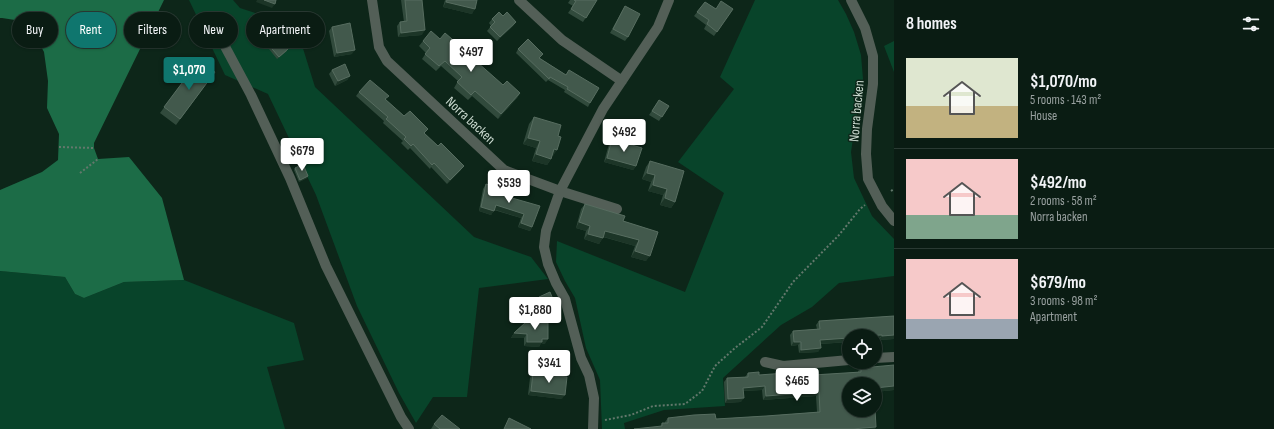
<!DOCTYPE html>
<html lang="en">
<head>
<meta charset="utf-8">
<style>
	body { margin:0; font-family:"Sofia Sans Condensed",sans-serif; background:#182921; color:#f1f3f6; height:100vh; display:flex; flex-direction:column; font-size:15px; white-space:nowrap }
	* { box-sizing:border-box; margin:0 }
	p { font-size:13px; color:#99a1a0 }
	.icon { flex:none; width:22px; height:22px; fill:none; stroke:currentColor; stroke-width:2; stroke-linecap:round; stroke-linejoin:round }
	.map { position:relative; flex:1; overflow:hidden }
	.sheet { display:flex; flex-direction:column; background:#0a1c13; width:380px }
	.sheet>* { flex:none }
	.guide { position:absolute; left:12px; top:12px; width:380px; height:36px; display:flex; gap:8px }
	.buttons { position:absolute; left:842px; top:329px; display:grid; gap:8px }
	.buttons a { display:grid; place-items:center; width:40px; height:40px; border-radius:50%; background:#0a1c13; box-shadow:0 1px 3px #0004,0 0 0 1px #2a3a33; font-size:20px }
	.price { position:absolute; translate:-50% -34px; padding:0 9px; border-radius:4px; background:#fff; color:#222; font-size:13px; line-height:26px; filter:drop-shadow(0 1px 2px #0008) }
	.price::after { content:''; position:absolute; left:50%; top:24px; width:12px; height:9px; margin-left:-6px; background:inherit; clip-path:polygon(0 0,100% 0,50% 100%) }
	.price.current { background:#0f766e; color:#fff }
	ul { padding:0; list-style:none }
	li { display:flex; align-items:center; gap:12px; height:100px; padding:0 12px }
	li+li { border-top:1px solid #2a3a33 }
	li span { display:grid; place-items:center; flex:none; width:112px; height:80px; border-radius:0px; color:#555 }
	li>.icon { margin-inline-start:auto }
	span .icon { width:48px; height:48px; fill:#fffc; stroke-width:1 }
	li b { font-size:17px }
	h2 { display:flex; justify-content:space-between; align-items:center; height:48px; padding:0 12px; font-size:17px }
	.tag { padding:0 14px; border-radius:18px; background:#0a1c13; box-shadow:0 1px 3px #0004,0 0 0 1px #2a3a33; font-size:14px; line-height:36px }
	.tag.current { background:#0f766e; color:#fff }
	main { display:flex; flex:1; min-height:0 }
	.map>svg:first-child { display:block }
	.green { fill:#08442a }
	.water { fill:#1c6c47 }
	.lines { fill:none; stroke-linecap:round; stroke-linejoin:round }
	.path { stroke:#63786c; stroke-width:2; stroke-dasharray:2 2; stroke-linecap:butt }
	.minor { stroke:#535f57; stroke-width:10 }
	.wall { fill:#314a3c }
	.shaded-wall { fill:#1c3527 }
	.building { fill:#42594c; stroke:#576d60 }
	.labels { text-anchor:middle; stroke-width:3; stroke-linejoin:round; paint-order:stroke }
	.street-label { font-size:14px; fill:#cad9cf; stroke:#0d2619 }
</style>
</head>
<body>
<main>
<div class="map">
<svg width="894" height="429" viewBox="0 0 894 429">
	<rect width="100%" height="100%" fill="#0d2619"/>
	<path class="green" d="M189,0H233L240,8L296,26L315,87L474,237L531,257L548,279L479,288L467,397H433L416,423L399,393L357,306L316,195L268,94L225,75Z
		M755,0H838L846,14L854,32L861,55L863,79L855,125L851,152L854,178L872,216L894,239V276L839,283L812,307L781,325L723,378L725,406L664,410L624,423L625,429H602L600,380L586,348L575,298L565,281L556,262L557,241L685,292L724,193L678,162L734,89L720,77Z
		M894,41V72L884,46Z
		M0,271L65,277L75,294L84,298L124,282L184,280L294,323L304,360L267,367L285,429H0Z"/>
	<path class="water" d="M0,0H164L94,143V148L98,159L129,157L162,198L184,280L124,282L84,298L75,294L65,277L0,271V190L42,172L58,160L59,134L47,108L48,81L44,52L28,22L2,18H0Z"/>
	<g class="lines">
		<path class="path" d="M59,147L94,148
			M80,173L98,159
			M891,191L894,189
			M605,420L631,415L653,406L685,404L702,391L715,366L735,348L762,327L793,282L839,235L860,209L865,205"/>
		<path class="minor" d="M372,0L379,47L387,61L504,170L560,191L617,209
			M519,0L562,40L622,81
			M851,0L865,28L873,56V84L867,129L866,154L868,179L882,206L894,221
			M221,39L251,95L290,178L326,266L401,417L409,429
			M875,358L894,357
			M765,362L783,366L849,360
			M593,429L594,398L589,375L581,358L565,299L556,283L548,264L544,247L546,231L560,191L603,109L658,27L669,0"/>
	</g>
	<path class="wall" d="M401,0H422V35L398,37L397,26L400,22H404Z
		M445,0H477L472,14L443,7Z
		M570,0H597L583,22L568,13L573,6L568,3Z
		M705,2L716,9H733L714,36L704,29L706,25L694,16Z
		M625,6L628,37L625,41L610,33L622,11Z
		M503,16L516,22L513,26L497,41L487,31L491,26L489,23L492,19Z
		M332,27L352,54L334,57L329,31Z
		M257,32L287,51L277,59L265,44L264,45L256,38L258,36L256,35Z
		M423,41L454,52L472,68L503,85L520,93L517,98L498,119L472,96L468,100L454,88L458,81L441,66L436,71L422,59L426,53L419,46Z
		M518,49L540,58L566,75L569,70L590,103L588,107L564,92L565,90L548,80L546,82L516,53Z
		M194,67L199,71L215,72L176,125L160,113Z
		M332,70L350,76L347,80L335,86L329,74Z
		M359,92L386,100L404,116L425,134L461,170L447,184L431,167L430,169L410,148L408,150L401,143L403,141L383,123L384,121L356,96Z
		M659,100L669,106L659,121L649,115Z
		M534,117L553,156H552L551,159L547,165L532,161L536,148L523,144L529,124Z
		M612,139L636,166L633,170L604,162L609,144Z
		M650,161L675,202L671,208L660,205L663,195L648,191L651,182L642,179L646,167Z
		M295,168L308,176L307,178L299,182L294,170Z
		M486,184L512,198L532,227L530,231L518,227L521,218L494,210L491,215L479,211L483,189Z
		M585,204L623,221L658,232L646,261L631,257L635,246L603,237L599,244L584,239L586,231L576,228L581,209Z
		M539,297L555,304L554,306L543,311L537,299Z
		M894,316V339L879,340V339L875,340V336H849V342L821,344L818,352L799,353L798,345L791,346L790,335L793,331L817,329L816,325L819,321Z
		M526,322L545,344L541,343L539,347L524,346V338H511L514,333Z
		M861,368L894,390L875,392V384H849V410L660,427L662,423H665V422L668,418L716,419L766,416L817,412L816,396L763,400L762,390L743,391L741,402L725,403L724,382L727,378L745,377L748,373L759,375L838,374L858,372V371Z
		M533,373L562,399L528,395L530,378Z
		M434,424L460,429H431Z"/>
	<path class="shaded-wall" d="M257,0H264L275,4L272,8L256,2Z
		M446,2L475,9L472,14L443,7Z
		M516,22L513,26L497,41L500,37Z
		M425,30L422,35L398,37L401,33Z
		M355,50L352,54L334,57L337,53Z
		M350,76L347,80L335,86L338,81Z
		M520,93L517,98L498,119L501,114Z
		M528,138L540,141L536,148L523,144Z
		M554,149L557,150L553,156L549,155Z
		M536,154L551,159L547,165L532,161Z
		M607,158L636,166L633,170L604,162Z
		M464,166L461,170L447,184L450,180Z
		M647,173L655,175L651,182L642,179Z
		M308,176L307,178L299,182L300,180Z
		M653,185L667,189L663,195L648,191Z
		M665,198L675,202L671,208L660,205Z
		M496,205L524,214L521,218L493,209Z
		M481,207L494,211L491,215L479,211Z
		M579,222L590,226L586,231L576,228Z
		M521,223L532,227L530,231L518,227Z
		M605,231L639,240L635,246L601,236Z
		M588,234L603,238L599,244L584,239Z
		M635,251L650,256L646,261L631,257Z
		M555,304L554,306L543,311L545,309Z
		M514,333L527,334L524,338H511Z
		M882,335L879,339L875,340V336Z
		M894,335V339L879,340L882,336Z
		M849,338V342L818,344L820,340Z
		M542,339H548L545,344L541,343L539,347L524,346L527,342Z
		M794,342H801L798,345L791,346Z
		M821,348L818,352L799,353L801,350Z
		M765,386L762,390L740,391L743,388Z
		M894,386V390L875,392V388Z
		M531,391L565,395L562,399L528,395Z
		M819,392L816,396L763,400L766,396Z
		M744,398L741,402L725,403L728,399Z
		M876,427L875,429H852Z"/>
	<path class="building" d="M264,0H276L275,4Z
		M405,0H422L425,30L401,33L400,22L407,21Z
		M447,0H477L475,9L446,2Z
		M574,0H597L586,18L571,9L576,1Z
		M721,1L733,9L717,32L707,24L709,20L697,12L705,2L716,9Z
		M625,6L640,14L628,37L613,29Z
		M499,12L503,16L507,12L516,22L500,37L490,27L495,22L492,19Z
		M350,23L355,50L337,53L332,27Z
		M263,27L278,42L280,40L288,49L279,57L266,42L265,43L258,36L259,34L257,32Z
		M431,31L440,39L445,33L459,45L454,51L472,68L477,62L503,85L507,81L520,93L501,114L475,91L471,95L457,82L462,77L445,61L439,66L425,54L430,48L423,41Z
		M528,39L543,54L539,58L566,75L569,70L599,88L590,103L567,89L568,87L550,77L549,79L518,49Z
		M204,64L215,72L180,119L164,107L194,67L199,71Z
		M345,64L350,76L338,81L332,70Z
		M370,80L389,96L385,99L404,116L410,111L428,129L424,133L438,146L441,143L464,166L450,180L434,163L432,165L413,144L411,146L404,139L406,137L386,119L388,117L359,92Z
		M659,100L669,106L662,117L652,111Z
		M534,117L561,125L558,136L561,137L557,150L554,149L551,159L536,154L540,141L528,138Z
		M612,139L642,148L636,166L607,158Z
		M650,161L684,171L675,202L665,198L667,189L653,185L655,175L647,173Z
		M303,164L308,176L300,180L295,168Z
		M486,184L501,189L500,192L513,196L512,198L540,206L532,227L521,223L524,214L496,205L494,211L481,207Z
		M585,204L625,216L623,221L658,232L650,256L635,251L639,240L605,231L603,238L588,234L590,226L579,222Z
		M550,292L555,304L545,309L539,297Z
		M894,316V335L882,336V335L849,336V338L820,340L821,348L801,350V342H794L793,331L820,329L819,321Z
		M526,322L548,323V339H542V342H527V334L514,333Z
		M894,365V386L875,388V384H849V410H875V409L876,427L852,429H634L662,426V423H668V418L694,415L715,414L716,419L766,416L820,412L819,392L766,396L765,386L743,388L744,398L728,399L727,378L748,377V373L759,372V375L813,371V375L861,372V368Z
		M533,373L567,377L565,395L531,391Z
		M442,415L460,429H440L434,424Z
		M509,418L531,429H504Z"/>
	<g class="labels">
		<g class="street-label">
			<text transform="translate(856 111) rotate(-85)" y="5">Norra backen</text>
			<text transform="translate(471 120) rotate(43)" y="5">Norra backen</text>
		</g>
	</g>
</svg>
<div class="buttons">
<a><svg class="icon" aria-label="locate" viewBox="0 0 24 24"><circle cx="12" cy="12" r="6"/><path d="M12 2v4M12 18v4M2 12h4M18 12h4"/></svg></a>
<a><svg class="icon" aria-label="layers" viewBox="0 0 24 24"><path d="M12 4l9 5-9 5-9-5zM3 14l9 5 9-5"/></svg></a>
</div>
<b class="price" style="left:471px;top:73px">$497</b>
<b class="price current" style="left:189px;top:91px">$1,070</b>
<b class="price" style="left:624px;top:153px">$492</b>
<b class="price" style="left:302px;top:172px">$679</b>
<b class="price" style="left:509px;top:204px">$539</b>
<b class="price" style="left:535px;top:331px">$1,880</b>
<b class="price" style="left:549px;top:384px">$341</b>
<b class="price" style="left:797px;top:402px">$465</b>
<div class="guide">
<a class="tag">Buy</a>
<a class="tag current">Rent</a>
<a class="tag">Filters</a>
<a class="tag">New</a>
<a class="tag">Apartment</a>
</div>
</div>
<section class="sheet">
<h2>8 homes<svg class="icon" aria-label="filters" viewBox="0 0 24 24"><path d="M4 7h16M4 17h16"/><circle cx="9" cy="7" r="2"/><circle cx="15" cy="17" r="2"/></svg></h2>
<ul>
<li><span style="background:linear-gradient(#dfe7d0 60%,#c2b280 0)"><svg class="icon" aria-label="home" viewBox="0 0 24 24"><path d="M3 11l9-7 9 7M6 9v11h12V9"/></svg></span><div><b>$1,070/mo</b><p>5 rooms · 143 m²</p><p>House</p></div></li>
<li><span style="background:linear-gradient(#f6c9c9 70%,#7fa58c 0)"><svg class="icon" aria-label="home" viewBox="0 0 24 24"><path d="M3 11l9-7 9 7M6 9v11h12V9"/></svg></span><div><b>$492/mo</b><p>2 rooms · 58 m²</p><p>Norra backen</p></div></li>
<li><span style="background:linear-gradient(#f6c9c9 75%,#9aa5b1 0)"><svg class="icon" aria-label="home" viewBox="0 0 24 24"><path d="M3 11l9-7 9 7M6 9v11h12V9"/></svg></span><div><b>$679/mo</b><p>3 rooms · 98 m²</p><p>Apartment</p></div></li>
</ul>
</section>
</main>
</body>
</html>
